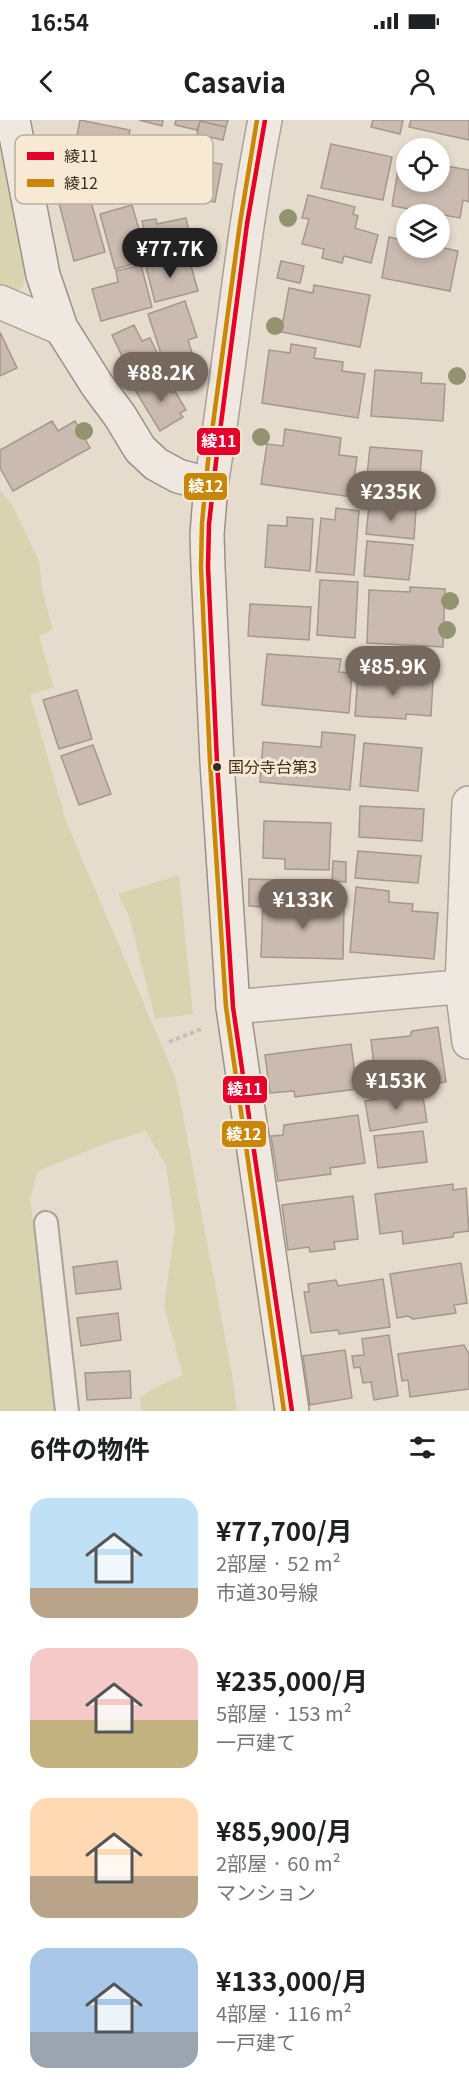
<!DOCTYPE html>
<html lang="ja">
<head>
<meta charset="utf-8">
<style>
	body { margin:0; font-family:Georgia,"Noto Sans JP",serif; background:#f2f2f2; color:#202124; height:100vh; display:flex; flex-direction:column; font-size:22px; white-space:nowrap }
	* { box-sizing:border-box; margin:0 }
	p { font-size:20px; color:#757577 }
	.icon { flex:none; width:33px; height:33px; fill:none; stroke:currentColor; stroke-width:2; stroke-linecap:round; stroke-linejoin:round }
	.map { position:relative; height:1291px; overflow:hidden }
	.panel { display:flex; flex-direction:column; background:#fff; flex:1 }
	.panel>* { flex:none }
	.buttons { position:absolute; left:396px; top:18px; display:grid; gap:12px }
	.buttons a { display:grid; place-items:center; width:54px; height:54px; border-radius:50%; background:#fff; box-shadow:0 3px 9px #0003; font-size:30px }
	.price { position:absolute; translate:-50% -51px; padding:0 14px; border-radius:21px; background:#76685c; color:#fff; font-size:20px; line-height:39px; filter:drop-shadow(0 2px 3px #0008) }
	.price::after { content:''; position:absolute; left:50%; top:36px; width:18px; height:14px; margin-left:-9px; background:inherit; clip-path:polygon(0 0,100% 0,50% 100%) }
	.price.selected { background:#222; color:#fff }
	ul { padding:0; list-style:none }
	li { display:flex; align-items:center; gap:18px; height:150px; padding:0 30px }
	li span { display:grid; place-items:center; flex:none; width:168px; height:120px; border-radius:18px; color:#555 }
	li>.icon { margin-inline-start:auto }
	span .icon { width:72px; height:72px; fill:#fffc; stroke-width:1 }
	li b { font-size:26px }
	h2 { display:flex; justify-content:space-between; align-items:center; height:72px; padding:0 30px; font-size:26px }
	.status { display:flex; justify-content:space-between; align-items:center; height:42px; padding:0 30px; background:#fff; direction:ltr }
	.status svg { height:16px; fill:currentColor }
	header { display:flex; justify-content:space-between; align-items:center; height:78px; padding:0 30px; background:#fff; font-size:27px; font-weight:700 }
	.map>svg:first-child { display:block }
	.green { fill:#d9d4b0 }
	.building { fill:#cabaaf; stroke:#a6978d; stroke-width:1.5 }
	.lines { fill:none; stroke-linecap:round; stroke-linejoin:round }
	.service-casing { stroke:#aba197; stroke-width:26 }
	.minor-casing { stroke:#aba197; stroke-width:36 }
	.tertiary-casing { stroke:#aba197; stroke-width:36 }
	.secondary-casing { stroke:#9b9187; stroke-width:36 }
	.path { stroke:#c7bfb7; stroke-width:4; stroke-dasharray:4.5 3; stroke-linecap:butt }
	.service { stroke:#eee8e0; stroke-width:22 }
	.minor { stroke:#eee8e0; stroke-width:33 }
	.tertiary { stroke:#eee8e0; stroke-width:33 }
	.secondary { stroke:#eee8e0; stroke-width:33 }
	.bus-1-casing { stroke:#f7e9d4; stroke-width:9 }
	.bus-2-casing { stroke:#f7e9d4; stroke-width:9 }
	.bus-1 { stroke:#e4002b; stroke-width:4.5 }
	.bus-2 { stroke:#c88708; stroke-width:4.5 }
	.tree { fill:#949370 }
	.bus-dot { fill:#3a291e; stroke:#f7e9d4; stroke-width:2 }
	.labels { text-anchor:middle; stroke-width:6; stroke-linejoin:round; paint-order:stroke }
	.bus-label { font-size:16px; fill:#3a291e; stroke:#f7e9d4; text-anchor:start }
	.key { fill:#f7e9d4; stroke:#beaf9d; stroke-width:1.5 }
	.key-label { font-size:16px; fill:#3a291e }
	.line-badge { stroke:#f7e9d4; stroke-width:2 }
	.badge-label { font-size:16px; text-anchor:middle; font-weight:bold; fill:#fff }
</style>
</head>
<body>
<div class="status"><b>16:54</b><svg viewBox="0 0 49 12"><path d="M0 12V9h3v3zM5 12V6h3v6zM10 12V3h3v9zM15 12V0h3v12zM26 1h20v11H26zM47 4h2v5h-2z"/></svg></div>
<header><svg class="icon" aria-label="back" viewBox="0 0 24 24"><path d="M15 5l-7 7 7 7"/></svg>Casavia<svg class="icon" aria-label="person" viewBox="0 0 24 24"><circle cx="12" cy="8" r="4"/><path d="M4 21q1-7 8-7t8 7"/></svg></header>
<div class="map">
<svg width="469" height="1291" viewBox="0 0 469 1291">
	<rect width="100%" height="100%" fill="#e6dcce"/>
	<path class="green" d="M0,31L14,82L27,143L23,167L0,183Z
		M0,370L12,385L39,441L43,472L53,510L39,516L54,567L30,575L66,701L176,959L233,1259L237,1291H141L140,1278L152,1269L183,1255L164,1187L175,1107L166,1046L146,1011L107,1023L38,1051L30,1079L60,1291H0Z
		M179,755L193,894L155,899L129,796L118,774Z"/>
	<path class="building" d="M80,0L130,10L118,71L68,61Z
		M139,0H163L162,6Z
		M176,0H228L226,7L200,1L197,10L175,5Z
		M373,0H403L400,14L371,7Z
		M411,0H469V20L409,7Z
		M200,1L226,7L223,20L197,14Z
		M411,22L425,25V28H409Z
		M331,24L392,37L383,80L321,68Z
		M178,37L222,44L215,82L171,73Z
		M400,38L406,39V62H440V45L469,50V82L463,80L460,98L392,86Z
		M88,71L105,132L74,141L58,79Z
		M308,75L355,87L353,94L358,96L355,108L378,115L371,143L344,136L342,143L322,138L324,129L302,124L309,99L302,98Z
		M132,85L148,140L115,149L100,94Z
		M186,98L193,130L150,138L142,101L156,99L157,104Z
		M389,117L406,121V128L440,127L458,131L450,171L382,158Z
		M172,136L175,145L190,142L198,171L155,182L145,143Z
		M281,141L304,146L300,163L277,158Z
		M141,145L152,187L101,201L92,169L118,162L116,151Z
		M314,165L370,175L360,227L281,212L289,168L313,173Z
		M185,181L197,217L188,220L194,240L166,249L148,194Z
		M134,205L142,221L150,218L161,241L131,255L112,215Z
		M0,212L17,248L0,256Z
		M291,224L316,228L314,238L343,242L342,251L365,254L358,298L262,283L269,230L290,233Z
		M375,250L422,253L421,263L445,264L443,301L371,296Z
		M156,257L159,263L164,260L172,273L175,271L186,290L180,293L183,297L160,311L135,270Z
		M52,301L58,311L75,301L90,328L13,371L0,348V330Z
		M285,309L341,318L339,335L357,337L352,377L261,364L267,324L283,326Z
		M370,327L422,331L418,380L365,375Z
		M369,386L416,390L414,419L366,414Z
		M336,388L359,391L354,455L316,452L321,398L335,400Z
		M287,397L313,399L310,451L265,447L268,405L287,406Z
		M367,421L413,425L409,460L364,456Z
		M320,460L358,462L355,518L317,515Z
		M410,467L445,469L443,527L367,523L369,470L410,472Z
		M250,484L311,487L309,520L248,516Z
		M267,534L341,539L339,552L352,553L349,593L262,585Z
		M358,554L433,560L431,596L406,594V599L355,596Z
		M77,570L92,619L59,629L43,580Z
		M322,612L355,615L350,670L260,662L263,622L321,627Z
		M364,623L422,628L418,671L360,666Z
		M93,625L111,674L79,685L61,636Z
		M360,686L424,689L422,721L359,717Z
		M264,701L331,703L329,750L285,749V739L263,738Z
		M358,731L421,736L418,763L355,758Z
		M333,741L346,742V762L332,761Z
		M249,759L285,760L284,781H263V787L249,786Z
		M356,767L389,771V782L413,784L412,791L438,793L434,839L350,832Z
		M263,781L344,784L343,839L261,837Z
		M438,907L446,962L417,967V962L393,965L390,962L376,963L371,920L410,916L412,911Z
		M351,924L357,969L295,977L294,971L270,973L265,935Z
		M422,971L427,1002L370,1011L365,981Z
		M358,995L365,1043L330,1048L331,1054L278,1061L271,1016L283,1015L284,1005Z
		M423,1011L427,1042L378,1048L374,1016Z
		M453,1064V1070L466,1068L469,1111L454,1113L453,1117L403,1124L402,1111L380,1114L375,1074Z
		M353,1076L358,1119L334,1122L335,1129L310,1132L309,1127L288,1130L282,1085Z
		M117,1141L121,1169L76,1174L73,1147Z
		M461,1143L467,1183L454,1185L456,1193L413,1199L408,1196L397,1198L390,1154Z
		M383,1159L390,1207L339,1214L338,1210L311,1213L304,1172H309L308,1164L336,1160L338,1166Z
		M118,1193L121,1220L81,1226L77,1198Z
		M389,1215L398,1276L374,1280L371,1262L363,1263L360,1247L354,1248L352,1236L364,1235L362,1219Z
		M464,1225L469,1234V1269L410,1277L408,1260L402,1261L398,1234Z
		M345,1230L352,1278L310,1285L303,1236Z
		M130,1251L131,1278L87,1280L85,1253Z"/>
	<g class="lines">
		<g class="service-casing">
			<path id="service" d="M46,1103L67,1291"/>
		</g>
		<g class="minor-casing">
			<path id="minor" d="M0,182L61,208
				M469,683L462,867L469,922
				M233,887L469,866"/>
		</g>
		<g class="tertiary-casing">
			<path id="tertiary" d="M211,365C231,244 241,121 265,0"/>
		</g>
		<g class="secondary-casing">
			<path id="secondary" d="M13,0L43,155L61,208L97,265L120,296L140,329L156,344L178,356L211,365L207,414L208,447L217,642L233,887L292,1291"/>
		</g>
		<path class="path" d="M169,922L201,909"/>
		<use href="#service" class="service"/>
		<use href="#minor" class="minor"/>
		<use href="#tertiary" class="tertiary"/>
		<use href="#secondary" class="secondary"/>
		<g class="bus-1-casing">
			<path id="bus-1" d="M265,0L247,104L216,342L209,404L208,447L217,642L233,887L292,1291"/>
		</g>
		<g class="bus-2-casing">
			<path id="bus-2" d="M257,0L240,103L208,341L202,403L201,447L210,642L226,887L284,1291"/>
		</g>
		<use href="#bus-1" class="bus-1"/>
		<use href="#bus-2" class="bus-2"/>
	</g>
	<g class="tree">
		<circle cx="288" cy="98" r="9"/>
		<circle cx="275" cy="206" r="9"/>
		<circle cx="457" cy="256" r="9"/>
		<circle cx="84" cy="311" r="9"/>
		<circle cx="261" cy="317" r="9"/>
		<circle cx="450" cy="481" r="9"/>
		<circle cx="447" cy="510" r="9"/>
		<circle cx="253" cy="647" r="9"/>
	</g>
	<circle class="bus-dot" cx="217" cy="647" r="5"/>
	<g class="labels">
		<g class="bus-label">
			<text x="228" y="653">国分寺台第3</text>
		</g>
	</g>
	<rect x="15" y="15" width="198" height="69" rx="9" class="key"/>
	<rect x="27" y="32" width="27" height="8" fill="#e4002b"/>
	<rect x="27" y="59" width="27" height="8" fill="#c88708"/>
	<g class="key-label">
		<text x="64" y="42">綾11</text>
		<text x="64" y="69">綾12</text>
	</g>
	<g class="line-badge">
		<rect x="196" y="307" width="45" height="29" rx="6" fill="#e4002b"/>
		<rect x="183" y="352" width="45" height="29" rx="6" fill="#c88708"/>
		<rect x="222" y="955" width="46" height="29" rx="6" fill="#e4002b"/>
		<rect x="221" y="1000" width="46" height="28" rx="6" fill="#c88708"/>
	</g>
	<g class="badge-label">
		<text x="219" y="327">綾11</text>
		<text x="206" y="372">綾12</text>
		<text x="245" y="975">綾11</text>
		<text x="244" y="1020">綾12</text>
	</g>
</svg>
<div class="buttons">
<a><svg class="icon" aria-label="locate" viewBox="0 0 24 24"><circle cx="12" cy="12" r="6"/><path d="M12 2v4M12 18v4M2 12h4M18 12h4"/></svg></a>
<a><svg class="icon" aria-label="layers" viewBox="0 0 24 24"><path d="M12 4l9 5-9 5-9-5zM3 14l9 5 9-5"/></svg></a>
</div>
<b class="price selected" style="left:170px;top:159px">¥77.7K</b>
<b class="price" style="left:161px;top:283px">¥88.2K</b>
<b class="price" style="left:391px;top:402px">¥235K</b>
<b class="price" style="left:393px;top:577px">¥85.9K</b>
<b class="price" style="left:303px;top:810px">¥133K</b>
<b class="price" style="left:396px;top:991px">¥153K</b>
</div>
<section class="panel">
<h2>6件の物件<svg class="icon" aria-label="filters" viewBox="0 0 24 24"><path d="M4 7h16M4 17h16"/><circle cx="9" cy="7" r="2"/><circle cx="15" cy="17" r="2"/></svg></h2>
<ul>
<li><span style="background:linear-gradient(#bfe0f5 75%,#b9a48a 0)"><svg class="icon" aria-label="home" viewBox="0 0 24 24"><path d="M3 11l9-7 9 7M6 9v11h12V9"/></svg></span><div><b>¥77,700/月</b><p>2部屋 · 52 m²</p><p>市道30号線</p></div></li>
<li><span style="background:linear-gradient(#f6c9c9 60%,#c2b280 0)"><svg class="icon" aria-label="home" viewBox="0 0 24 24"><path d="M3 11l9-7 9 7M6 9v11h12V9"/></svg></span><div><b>¥235,000/月</b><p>5部屋 · 153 m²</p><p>一戸建て</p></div></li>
<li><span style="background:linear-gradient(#ffd9b3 65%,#b9a48a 0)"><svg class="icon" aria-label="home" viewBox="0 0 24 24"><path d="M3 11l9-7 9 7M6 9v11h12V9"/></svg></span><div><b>¥85,900/月</b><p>2部屋 · 60 m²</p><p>マンション</p></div></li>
<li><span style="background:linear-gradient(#a9c7e8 70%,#9aa5b1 0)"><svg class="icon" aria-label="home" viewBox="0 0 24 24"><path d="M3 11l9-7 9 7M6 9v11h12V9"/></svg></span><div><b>¥133,000/月</b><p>4部屋 · 116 m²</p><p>一戸建て</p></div></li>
</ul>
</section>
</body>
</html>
